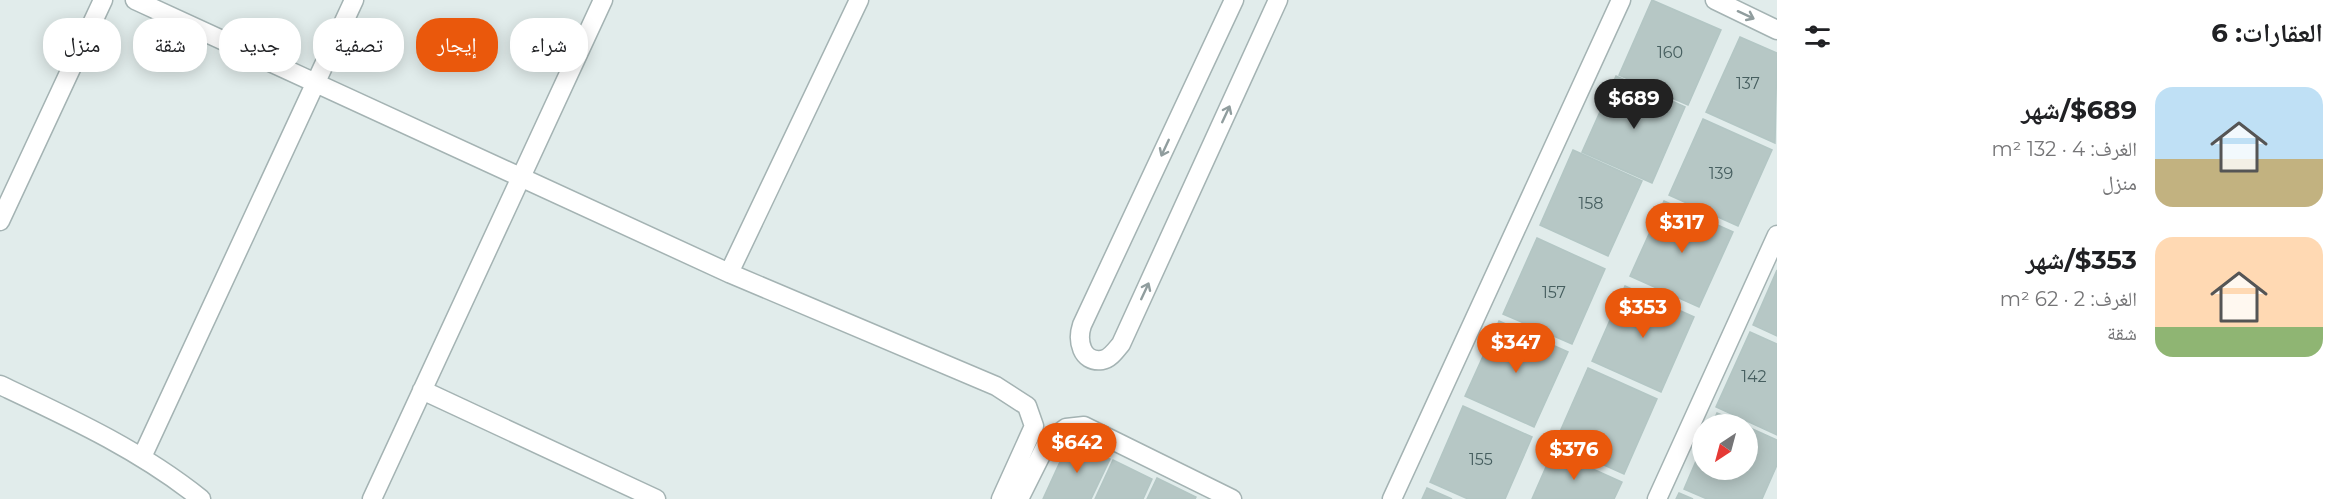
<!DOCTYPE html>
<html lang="ar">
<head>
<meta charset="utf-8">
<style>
	body { margin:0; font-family:Montserrat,"Noto Naskh Arabic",sans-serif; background:#f2f2f2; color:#202124; direction:rtl; height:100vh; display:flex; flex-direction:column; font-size:22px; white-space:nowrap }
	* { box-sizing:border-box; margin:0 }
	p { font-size:20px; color:#757577 }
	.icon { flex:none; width:33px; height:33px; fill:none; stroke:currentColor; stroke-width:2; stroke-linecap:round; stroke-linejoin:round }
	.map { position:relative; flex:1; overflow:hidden; direction:ltr }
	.details { display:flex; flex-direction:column; background:#fff; width:570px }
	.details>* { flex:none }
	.hud { position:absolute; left:18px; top:18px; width:570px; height:54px; direction:rtl; display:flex; gap:12px }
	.needle { width:39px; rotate:216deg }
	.fabs { position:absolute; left:1692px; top:414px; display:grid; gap:12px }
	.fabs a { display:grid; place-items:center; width:66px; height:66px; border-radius:50%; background:#fff; box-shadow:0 3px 15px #0003; font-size:30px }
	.price { position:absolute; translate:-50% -51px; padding:0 14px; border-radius:21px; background:#ea580c; color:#fff; font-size:20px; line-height:39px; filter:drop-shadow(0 2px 3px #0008) }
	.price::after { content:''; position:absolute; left:50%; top:36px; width:18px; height:14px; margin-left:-9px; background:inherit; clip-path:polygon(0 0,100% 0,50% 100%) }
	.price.on { background:#222; color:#fff }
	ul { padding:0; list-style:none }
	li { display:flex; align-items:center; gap:18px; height:150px; padding:0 24px }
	li span { display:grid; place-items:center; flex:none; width:168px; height:120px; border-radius:18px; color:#555 }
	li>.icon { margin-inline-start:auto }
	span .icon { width:72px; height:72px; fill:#fffc; stroke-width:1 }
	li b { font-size:26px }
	h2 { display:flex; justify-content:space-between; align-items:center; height:72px; padding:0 24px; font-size:26px }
	.chip { padding:0 21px; border-radius:24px; background:#fff; box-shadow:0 3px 15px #0003; font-size:21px; line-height:54px }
	.chip.on { background:#ea580c; color:#fff }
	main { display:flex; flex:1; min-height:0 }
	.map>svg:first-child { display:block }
	.building { fill:#b6c7c5; stroke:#b3c6c4; stroke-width:1.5 }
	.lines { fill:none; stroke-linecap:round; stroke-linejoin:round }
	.minor-casing { stroke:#a4b3b3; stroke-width:21 }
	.minor { stroke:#fff; stroke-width:18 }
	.oneway { stroke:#909d9e }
	.labels { text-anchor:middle; stroke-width:5; stroke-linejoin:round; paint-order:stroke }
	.number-label { font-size:16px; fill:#465e5f }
</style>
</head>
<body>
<main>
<section class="details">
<h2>العقارات: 6<svg class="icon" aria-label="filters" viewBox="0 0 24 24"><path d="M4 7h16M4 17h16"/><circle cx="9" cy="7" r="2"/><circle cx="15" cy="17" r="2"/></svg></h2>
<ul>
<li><span style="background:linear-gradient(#bfe0f5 60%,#c2b280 0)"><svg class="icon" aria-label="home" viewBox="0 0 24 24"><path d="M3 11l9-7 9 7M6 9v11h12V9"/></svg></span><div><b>$689/شهر</b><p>الغرف: 4 · 132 m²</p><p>منزل</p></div></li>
<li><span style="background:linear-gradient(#ffd9b3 75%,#8fb573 0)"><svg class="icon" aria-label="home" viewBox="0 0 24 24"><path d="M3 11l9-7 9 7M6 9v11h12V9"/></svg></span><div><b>$353/شهر</b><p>الغرف: 2 · 62 m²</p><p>شقة</p></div></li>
</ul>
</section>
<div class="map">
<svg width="1777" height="499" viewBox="0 0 1777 499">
	<rect width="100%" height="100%" fill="#e1eceb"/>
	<path class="building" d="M1652,0L1721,30L1688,105L1619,75Z
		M1740,37L1777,53L1775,143L1706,112Z
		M1616,76L1685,107L1652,183L1582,152Z
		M1703,119L1772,150L1738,226L1669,195Z
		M1573,150L1642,181L1608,256L1540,225Z
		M1664,201L1733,232L1699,307L1630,276Z
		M1537,238L1605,269L1572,344L1503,314Z
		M1777,270V336L1753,325Z
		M1625,286L1694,317L1661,392L1592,361Z
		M1499,321L1568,352L1534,427L1465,396Z
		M1750,332L1777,344V435L1716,407Z
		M1588,368L1657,399L1624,474L1555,443Z
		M1463,406L1532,437L1505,499H1468L1430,482Z
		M1717,413L1743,424H1712Z
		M1748,427L1777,440V465L1762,499H1707L1684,489L1702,447V470H1748Z
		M1070,440L1110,459L1091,499H1043Z
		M1553,451L1622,482L1614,499H1532Z
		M1113,460L1152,479L1143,499H1095Z
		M1157,478L1196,497L1195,499H1147Z
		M1427,488L1452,499H1422Z
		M1679,493L1693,499H1676Z"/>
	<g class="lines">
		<g class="minor-casing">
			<path id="minor" d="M135,0L729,273L996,386L1027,406L1034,426L1001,499
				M1234,0L1082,325C1077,340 1081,363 1102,360C1110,359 1116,350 1121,344L1278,0
				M1715,0L1777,30
				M0,221L103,0
				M729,273L859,0
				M0,385C70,418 140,450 201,499
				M422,390L656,499
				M142,457L354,0
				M372,499L603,0
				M1019,499L1048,441L1066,428L1084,426L1232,499
				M1392,499L1621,0
				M1657,499L1777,235"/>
		</g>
		<use href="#minor" class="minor"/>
	</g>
	<defs><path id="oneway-shaft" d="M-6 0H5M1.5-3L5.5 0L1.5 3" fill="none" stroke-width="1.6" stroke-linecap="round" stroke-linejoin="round" transform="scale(1.5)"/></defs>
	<g class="oneway">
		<use href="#oneway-shaft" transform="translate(1746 15) rotate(25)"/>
		<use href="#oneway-shaft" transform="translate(1226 114) rotate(-65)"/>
		<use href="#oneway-shaft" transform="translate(1165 148) rotate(115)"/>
		<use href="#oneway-shaft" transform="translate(1145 291) rotate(-65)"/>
	</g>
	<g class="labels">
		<g class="number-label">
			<text x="1670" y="58">160</text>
			<text x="1748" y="89">137</text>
			<text x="1721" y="179">139</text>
			<text x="1591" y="209">158</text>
			<text x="1554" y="298">157</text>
			<text x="1754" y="382">142</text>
			<text x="1481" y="465">155</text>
		</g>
	</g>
</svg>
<div class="fabs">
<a><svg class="needle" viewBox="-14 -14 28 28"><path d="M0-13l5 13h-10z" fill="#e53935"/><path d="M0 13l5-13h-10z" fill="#757577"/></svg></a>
</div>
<b class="price on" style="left:1634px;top:130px">$689</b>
<b class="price" style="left:1682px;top:254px">$317</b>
<b class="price" style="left:1643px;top:339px">$353</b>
<b class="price" style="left:1516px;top:374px">$347</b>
<b class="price" style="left:1077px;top:474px">$642</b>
<b class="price" style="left:1574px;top:481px">$376</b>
<div class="hud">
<a class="chip">شراء</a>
<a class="chip on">إيجار</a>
<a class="chip">تصفية</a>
<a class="chip">جديد</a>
<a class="chip">شقة</a>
<a class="chip">منزل</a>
</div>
</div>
</main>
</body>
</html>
